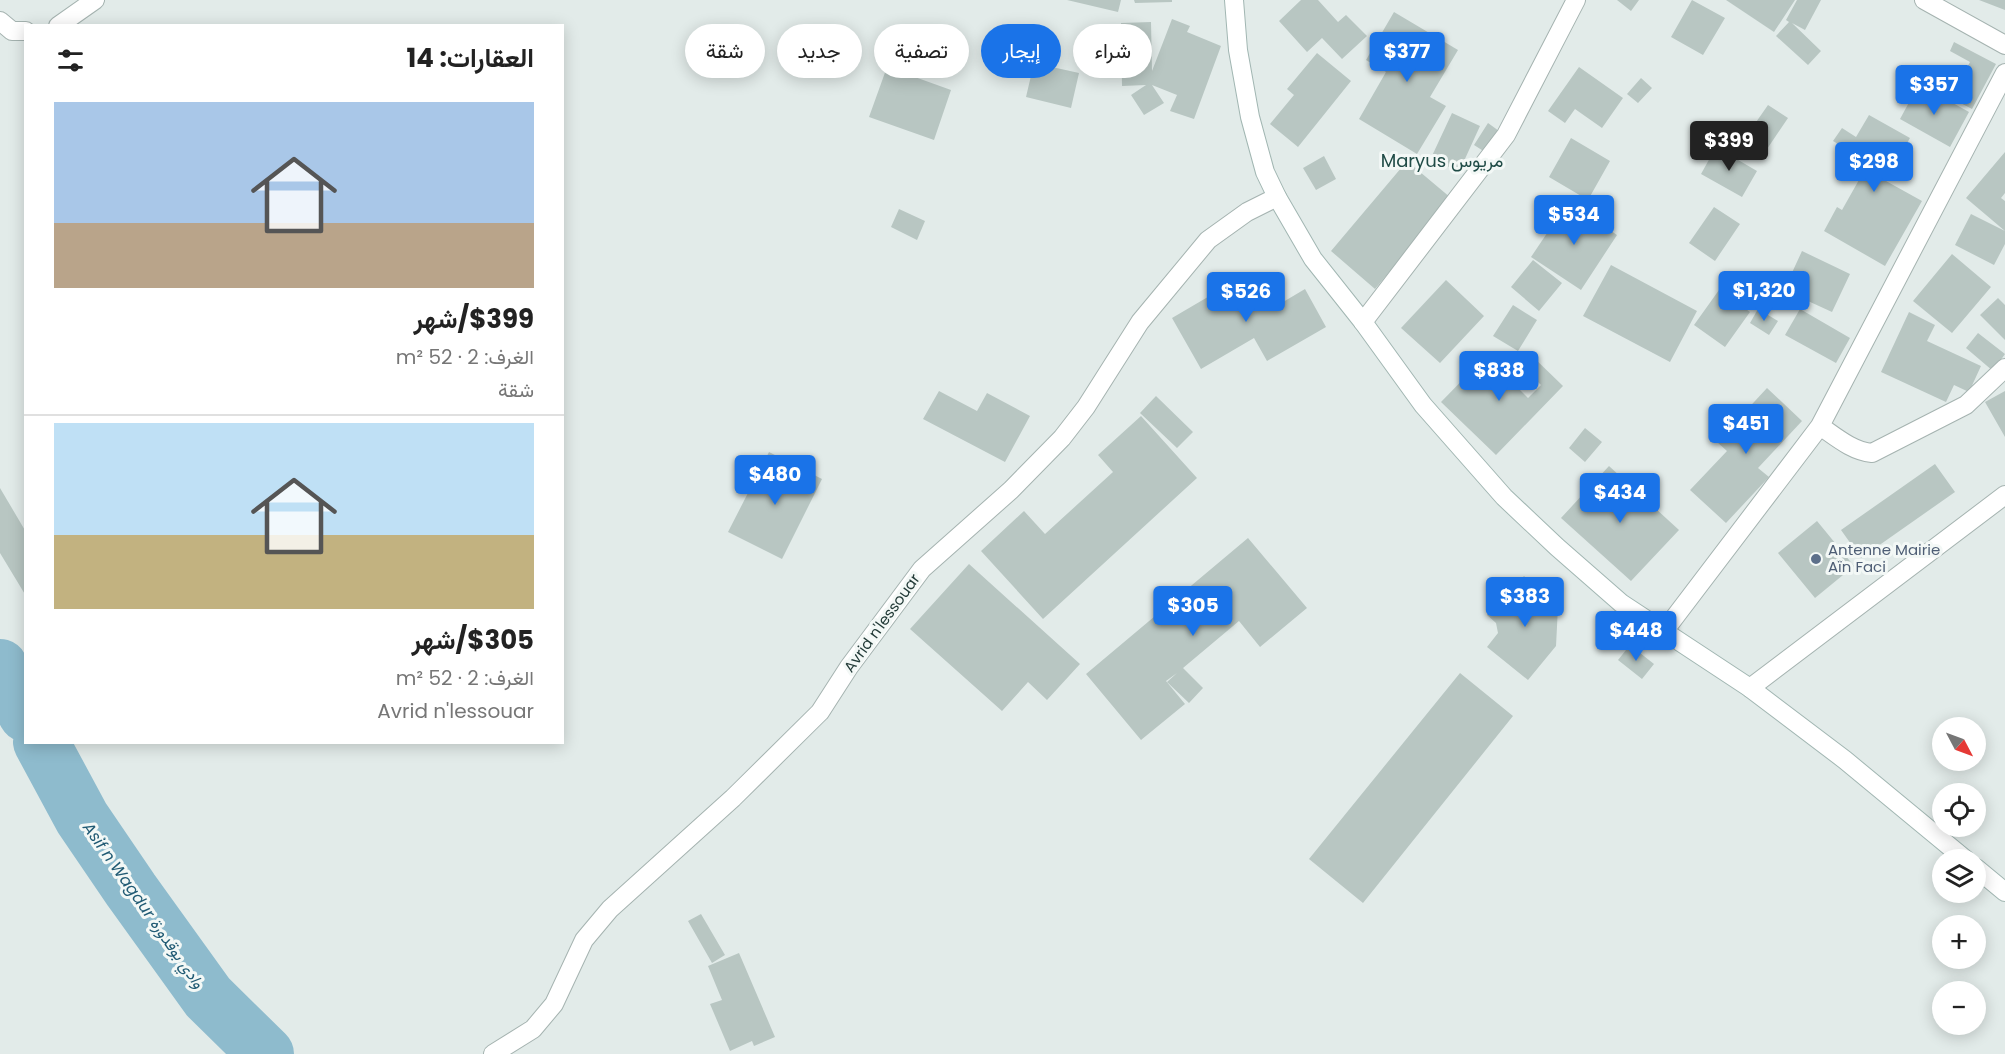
<!DOCTYPE html>
<html lang="ar">
<head>
<meta charset="utf-8">
<style>
	body { margin:0; font-family:Poppins,Vazirmatn,sans-serif; background:#f6f6f6; color:#222; direction:rtl; height:100vh; display:flex; flex-direction:column; font-size:22px; white-space:nowrap }
	* { box-sizing:border-box; margin:0 }
	p { font-size:20px; color:#767676 }
	.icon { flex:none; width:33px; height:33px; fill:none; stroke:currentColor; stroke-width:2; stroke-linecap:round; stroke-linejoin:round }
	.map { position:relative; flex:1; overflow:hidden; direction:ltr }
	.drawer { position:absolute; left:24px; top:24px; width:540px; height:720px; display:flex; flex-direction:column; background:#fff; border-radius:0px; box-shadow:0 3px 15px #0003; direction:rtl }
	.drawer>* { flex:none }
	.guide { position:absolute; left:582px; top:24px; width:570px; height:54px; direction:rtl; display:flex; gap:12px }
	.needle { width:39px; rotate:131deg }
	.buttons { position:absolute; left:1932px; top:717px; display:grid; gap:12px }
	.buttons a { display:grid; place-items:center; width:54px; height:54px; border-radius:50%; background:#fff; box-shadow:0 3px 15px #0003; font-size:30px }
	.price { position:absolute; translate:-50% -51px; padding:0 14px; border-radius:6px; background:#1a73e8; color:#fff; font-size:20px; line-height:39px; filter:drop-shadow(0 2px 3px #0008) }
	.price::after { content:''; position:absolute; left:50%; top:36px; width:18px; height:14px; margin-left:-9px; background:inherit; clip-path:polygon(0 0,100% 0,50% 100%) }
	.price.current { background:#222; color:#fff }
	ul { padding:0; list-style:none }
	li { display:grid; align-content:center; gap:12px; height:318px; padding:0 30px }
	li+li { border-top:2px solid #e0e0e0 }
	li span { display:grid; place-items:center; height:186px; border-radius:0px; color:#555 }
	li>.icon { margin-inline-start:auto }
	span .icon { width:108px; height:108px; fill:#fffc; stroke-width:1 }
	li b { font-size:26px }
	h2 { display:flex; justify-content:space-between; align-items:center; height:72px; padding:0 30px; font-size:26px }
	.chip { padding:0 21px; border-radius:27px; background:#fff; box-shadow:0 3px 15px #0003; font-size:21px; line-height:54px }
	.chip.current { background:#1a73e8; color:#fff }
	.map>svg:first-child { display:block }
	.lines { fill:none; stroke-linecap:round; stroke-linejoin:round }
	.river { stroke:#8ebbcd; stroke-width:56 }
	.building { fill:#b8c6c2 }
	.street-casing { stroke:#a5b3b0; stroke-width:20 }
	.secondary-casing { stroke:#a1b6b2; stroke-width:20 }
	.street { stroke:#fff; stroke-width:18 }
	.secondary { stroke:#fff; stroke-width:18 }
	.service-dot { fill:#5c6f8a; stroke:#f3f8f6; stroke-width:2 }
	.labels { text-anchor:middle; stroke-width:6; stroke-linejoin:round; paint-order:stroke }
	.service-label { font-size:15px; fill:#4e5e75; stroke:#f3f8f6; text-anchor:start }
	.street-label { font-size:15px; fill:#233b38; stroke:#f3f8f6 }
	.water-label { font-size:16px; font-style:italic; fill:#215b74; stroke:#f3f8f6 }
	.quarter-label { font-size:18px; fill:#204c47; stroke:#f3f8f6 }
</style>
</head>
<body>
<div class="map">
<svg width="2005" height="1054" viewBox="0 0 2005 1054">
	<rect width="100%" height="100%" fill="#e2ebe9"/>
	<g class="lines">
		<path class="river" d="M0,667L26,714
			M41,742L82,818L131,890L208,997L266,1054"/>
	</g>
	<path class="building" d="M1067,0H1121L1118,12Z
		M1134,0H1172V2L1135,3Z
		M1301,0H1318L1338,22L1346,15L1367,36L1342,59L1322,38L1307,52L1279,21Z
		M1617,0H1639L1631,11Z
		M1692,0L1725,18L1703,55L1671,37Z
		M1726,0H1795L1774,32Z
		M1797,0H1821L1805,30L1792,23L1821,51L1808,65L1776,36L1789,22L1786,20Z
		M1979,0H2005V10Z
		M1394,12L1458,50L1430,97L1446,106L1417,154L1359,119L1386,72L1366,60Z
		M1172,19L1190,26L1187,32L1221,46L1194,119L1170,111L1177,95L1152,85L1164,103L1144,115L1131,95L1146,85L1122,86L1121,23L1151,22L1152,71Z
		M1954,42L1996,64L1972,109L1951,98L1970,62L1950,51Z
		M1317,53L1351,81L1298,147L1270,124L1294,95L1287,89Z
		M1034,63L1079,73L1071,108L1026,97Z
		M887,67L951,90L934,140L869,117Z
		M1579,67L1623,98L1602,128L1575,109L1565,123L1548,111Z
		M1641,78L1652,88L1638,103L1627,94Z
		M1919,84L1969,112L1950,147L1900,119Z
		M1768,105L1788,118L1765,152L1745,138Z
		M1452,113L1480,126L1459,172L1431,158Z
		M1869,115L1910,138L1886,181L1922,201L1885,266L1824,231L1837,207L1842,210L1864,171L1844,159L1848,150L1833,141L1842,128L1856,137Z
		M1488,123L1499,131L1485,152L1474,145Z
		M1571,138L1610,161L1588,200L1549,177Z
		M1716,147L1757,171L1742,197L1701,174Z
		M2005,152V193L2001,198L2005,201V231L1966,198Z
		M1324,156L1336,179L1316,190L1303,168Z
		M1407,161L1451,198L1375,289L1331,251Z
		M1568,202L1617,235L1581,290L1531,257Z
		M1714,207L1740,224L1715,261L1689,243Z
		M899,209L925,221L917,240L891,227Z
		M1971,214L2005,231V244L1994,265L1955,245Z
		M1802,251L1850,274L1832,312L1784,290Z
		M1952,254L1991,287L1952,333L1913,301Z
		M1533,260L1562,283L1539,311L1511,287Z
		M1611,265L1697,311L1670,362L1583,316Z
		M1247,274L1268,311L1305,289L1326,327L1267,361L1254,338L1201,369L1172,318Z
		M1446,280L1484,316L1440,363L1401,328Z
		M1719,290L1750,312L1725,347L1694,325Z
		M1998,298L2005,305V340L1980,315Z
		M1513,305L1537,320L1518,351L1493,336Z
		M1758,309L1778,321L1769,335L1750,323Z
		M1800,309L1850,338L1836,363L1785,335Z
		M1909,312L1935,325L1927,341L1981,366L1969,392L1954,385L1946,402L1881,372Z
		M1978,333L2005,354L1993,371L1966,348Z
		M1530,354L1563,386L1496,455L1441,402L1486,356L1528,398L1541,385L1520,364Z
		M1506,355L1525,373L1515,383L1496,365Z
		M1767,388L1802,421L1758,468L1769,477L1726,523L1690,490L1727,451L1717,442Z
		M939,391L977,411L987,393L1030,416L1005,462L923,419Z
		M2005,391V437L1985,402Z
		M1156,396L1193,432L1177,448L1140,413Z
		M1141,416L1197,478L1043,619L981,551L1024,511L1045,534L1113,472L1098,455Z
		M1585,428L1602,442L1585,462L1569,448Z
		M769,452L822,479L782,559L728,532Z
		M1935,464L1955,492L1861,558L1841,530Z
		M1609,466L1679,530L1631,581L1561,518Z
		M0,488L26,532V596L0,553Z
		M1817,521L1854,566L1815,598L1778,553Z
		M1248,538L1307,608L1260,647L1239,621L1183,668L1203,688L1189,703L1167,682L1177,673L1166,681L1185,704L1141,740L1086,674Z
		M969,564L1080,664L1047,700L1028,682L1002,711L910,629Z
		M1524,576L1558,607L1556,646L1528,680L1487,647L1498,633L1496,623L1487,615Z
		M1630,645L1654,664L1642,679L1618,660Z
		M1460,673L1513,716L1363,903L1309,859Z
		M701,914L725,955L712,963L688,921Z
		M739,953L775,1037L754,1046L752,1041L730,1051L710,1004L722,1000L708,966Z"/>
	<g class="lines">
		<g class="street-casing">
			<path id="street" d="M1924,0L2005,45
				M0,21L12,31H26
				M58,26L95,0
				M1363,322L1506,135L1576,0
				M1820,426C1836,437 1852,451 1872,453L1966,405L2005,368
				M1665,630L1820,426L2005,73
				M1750,688L2005,495
				M493,1054L533,1029L554,1004L584,940L610,909L733,798L820,712L849,667L922,569L1011,490L1062,438L1086,407L1140,322L1208,240L1247,212L1277,197"/>
		</g>
		<g class="secondary-casing">
			<path id="secondary" d="M1234,0L1238,50L1250,117L1265,172L1277,197L1313,259L1363,322L1423,405L1504,497L1557,547L1621,603L1750,688L1845,760L1966,860
				M1976,868L2005,892"/>
		</g>
		<use href="#street" class="street"/>
		<use href="#secondary" class="secondary"/>
	</g>
	<circle class="service-dot" cx="1816" cy="559" r="6"/>
	<g class="labels">
		<g class="service-label">
			<text x="1828" y="555">Antenne Mairie<tspan x="1828" dy="17">Aïn Faci</tspan></text>
		</g>
		<g class="street-label">
			<text transform="translate(882 623) rotate(-54)" y="5">Avrid n'lessouar</text>
		</g>
		<g class="water-label">
			<text transform="translate(144 905) rotate(55)" y="6">Asif n Wagdur وادي بوقدورة</text>
		</g>
		<g class="quarter-label">
			<text x="1442" y="167">Maryus مريوس</text>
		</g>
	</g>
</svg>
<div class="buttons">
<a><svg class="needle" viewBox="-14 -14 28 28"><path d="M0-13l5 13h-10z" fill="#e53935"/><path d="M0 13l5-13h-10z" fill="#767676"/></svg></a>
<a><svg class="icon" aria-label="locate" viewBox="0 0 24 24"><circle cx="12" cy="12" r="6"/><path d="M12 2v4M12 18v4M2 12h4M18 12h4"/></svg></a>
<a><svg class="icon" aria-label="layers" viewBox="0 0 24 24"><path d="M12 4l9 5-9 5-9-5zM3 14l9 5 9-5"/></svg></a>
<a>+</a>
<a>−</a>
</div>
<b class="price" style="left:1407px;top:83px">$377</b>
<b class="price" style="left:1934px;top:116px">$357</b>
<b class="price current" style="left:1729px;top:172px">$399</b>
<b class="price" style="left:1874px;top:193px">$298</b>
<b class="price" style="left:1574px;top:246px">$534</b>
<b class="price" style="left:1764px;top:322px">$1,320</b>
<b class="price" style="left:1246px;top:323px">$526</b>
<b class="price" style="left:1499px;top:402px">$838</b>
<b class="price" style="left:1746px;top:455px">$451</b>
<b class="price" style="left:775px;top:506px">$480</b>
<b class="price" style="left:1620px;top:524px">$434</b>
<b class="price" style="left:1525px;top:628px">$383</b>
<b class="price" style="left:1193px;top:637px">$305</b>
<b class="price" style="left:1636px;top:662px">$448</b>
<div class="guide">
<a class="chip">شراء</a>
<a class="chip current">إيجار</a>
<a class="chip">تصفية</a>
<a class="chip">جديد</a>
<a class="chip">شقة</a>
</div>
<section class="drawer">
<h2>العقارات: 14<svg class="icon" aria-label="filters" viewBox="0 0 24 24"><path d="M4 7h16M4 17h16"/><circle cx="9" cy="7" r="2"/><circle cx="15" cy="17" r="2"/></svg></h2>
<ul>
<li><span style="background:linear-gradient(#a9c7e8 65%,#b9a48a 0)"><svg class="icon" aria-label="home" viewBox="0 0 24 24"><path d="M3 11l9-7 9 7M6 9v11h12V9"/></svg></span><div><b>$399/شهر</b><p>الغرف: 2 · 52 m²</p><p>شقة</p></div></li>
<li><span style="background:linear-gradient(#bfe0f5 60%,#c2b280 0)"><svg class="icon" aria-label="home" viewBox="0 0 24 24"><path d="M3 11l9-7 9 7M6 9v11h12V9"/></svg></span><div><b>$305/شهر</b><p>الغرف: 2 · 52 m²</p><p>Avrid n'lessouar</p></div></li>
</ul>
</section>
</div>
</body>
</html>
